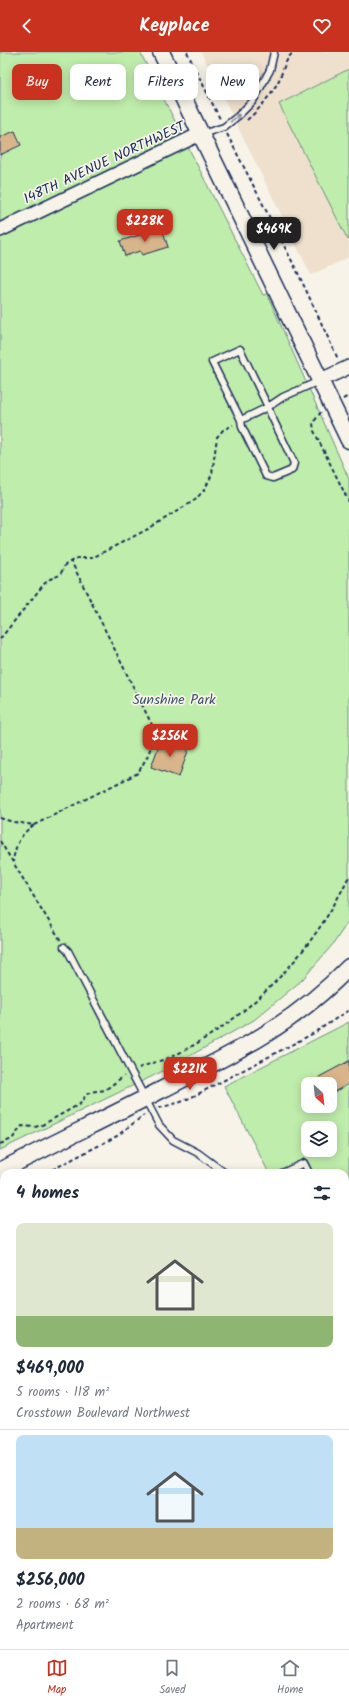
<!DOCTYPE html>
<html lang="en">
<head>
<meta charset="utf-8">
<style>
	body { margin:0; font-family:Kalam,sans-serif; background:#f2f2f3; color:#1f2937; height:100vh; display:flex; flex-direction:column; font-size:15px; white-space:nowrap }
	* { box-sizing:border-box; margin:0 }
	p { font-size:13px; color:#747a83 }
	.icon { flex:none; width:22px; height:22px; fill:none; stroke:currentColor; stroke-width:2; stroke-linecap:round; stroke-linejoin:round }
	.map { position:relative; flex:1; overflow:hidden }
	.sheet { position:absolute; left:0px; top:1117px; width:349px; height:480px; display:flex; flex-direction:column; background:#fff; border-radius:12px 12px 0 0; box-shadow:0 2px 10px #0003 }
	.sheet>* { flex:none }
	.banner { position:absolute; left:12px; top:12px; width:325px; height:36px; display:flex; gap:8px }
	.needle { width:26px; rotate:153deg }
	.tools { position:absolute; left:301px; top:1025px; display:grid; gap:8px }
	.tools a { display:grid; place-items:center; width:36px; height:36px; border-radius:8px; background:#fff; box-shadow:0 2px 10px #0003; font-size:20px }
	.price { position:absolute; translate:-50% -34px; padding:0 9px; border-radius:8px; background:#c8321e; color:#fff; font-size:13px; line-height:26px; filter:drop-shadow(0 1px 2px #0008) }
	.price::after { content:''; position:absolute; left:50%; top:24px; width:12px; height:9px; margin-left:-6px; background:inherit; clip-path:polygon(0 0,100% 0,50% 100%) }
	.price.active { background:#222; color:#fff }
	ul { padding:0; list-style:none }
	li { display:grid; align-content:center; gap:8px; height:212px; padding:0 16px }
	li+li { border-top:1px solid #e0e1e3 }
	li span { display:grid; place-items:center; height:124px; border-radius:8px; color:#555 }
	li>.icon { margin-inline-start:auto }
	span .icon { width:72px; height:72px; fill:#fffc; stroke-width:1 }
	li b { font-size:17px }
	h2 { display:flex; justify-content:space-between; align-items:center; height:48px; padding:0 16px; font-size:17px }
	.tag { padding:0 14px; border-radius:8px; background:#fff; box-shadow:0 2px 10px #0003; font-size:14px; line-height:36px }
	.tag.active { background:#c8321e; color:#fff }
	header { display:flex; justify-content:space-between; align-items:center; height:52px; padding:0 16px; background:#c8321e; color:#fff; font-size:18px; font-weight:700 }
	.menu { display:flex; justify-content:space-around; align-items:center; height:56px; border-top:1px solid #e0e1e3; background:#fff; font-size:11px; color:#747a83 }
	.menu a { display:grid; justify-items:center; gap:2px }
	.menu .active { color:#c8321e }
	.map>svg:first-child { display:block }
	.built { fill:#eee0cc }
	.green { fill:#bfedab; stroke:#6d8e84; fill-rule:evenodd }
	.building { fill:#d9b58b; stroke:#1b2f5e }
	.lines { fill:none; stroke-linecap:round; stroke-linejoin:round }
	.service-casing { stroke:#1b2f5e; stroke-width:9 }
	.minor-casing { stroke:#1b2f5e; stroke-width:16 }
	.tertiary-casing { stroke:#1b2f5e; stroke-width:19 }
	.path { stroke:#1b2f5e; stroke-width:2; stroke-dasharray:4 3; stroke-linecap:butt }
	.service { stroke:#f7f3e8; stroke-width:6 }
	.minor { stroke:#f7f3e8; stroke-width:13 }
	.tertiary { stroke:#f7f3e8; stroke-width:16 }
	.oneway { stroke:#8991a3 }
	.labels { text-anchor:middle; stroke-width:3.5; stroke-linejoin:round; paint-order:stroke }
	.street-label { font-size:14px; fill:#1b2f5e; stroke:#f7f3e8 }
	.park-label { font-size:14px; fill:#3c556d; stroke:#f7f3e8 }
</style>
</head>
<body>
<header><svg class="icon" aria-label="back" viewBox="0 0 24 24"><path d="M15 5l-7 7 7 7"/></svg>Keyplace<svg class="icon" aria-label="heart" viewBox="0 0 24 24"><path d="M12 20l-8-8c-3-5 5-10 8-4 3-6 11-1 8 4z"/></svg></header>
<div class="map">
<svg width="349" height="1597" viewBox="0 0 349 1597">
	<rect width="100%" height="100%" fill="#f7f3e8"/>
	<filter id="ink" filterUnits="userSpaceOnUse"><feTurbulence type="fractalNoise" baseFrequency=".025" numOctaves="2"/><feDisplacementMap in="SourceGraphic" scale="8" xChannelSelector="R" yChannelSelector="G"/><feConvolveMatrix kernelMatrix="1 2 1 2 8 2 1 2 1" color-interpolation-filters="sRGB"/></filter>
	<g filter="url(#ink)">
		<path class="built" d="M201,0H349V205L311,223Z"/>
		<path class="green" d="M0,0H140L263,243L267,242L349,427V868L334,891L302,928L254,968L161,1020L0,1098Z
			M349,17V187L348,188L279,52Z
			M349,970V1168L345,1170V1121H269L224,1034ZM308,1032H330V1054H308ZM308,1076H330V1098H308Z"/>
		<path class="building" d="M15,79L21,93L0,103V85Z
			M162,176L168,195L142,203L140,199L125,204L120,189Z
			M161,688L189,696L179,725L151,715Z
			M349,1009V1032L330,1042V1032H323L319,1025Z"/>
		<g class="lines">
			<g class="service-casing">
				<path id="service" d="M202,82L224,75L238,64L253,49L270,18L274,0
					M241,368L212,310L240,297L268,355L271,363L294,411L292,418L273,426L266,424L242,375L241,368L268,355L283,345L319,329
					M64,895L68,899L159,1073L173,1088L198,1101L225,1121
					M282,1121L304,1111L309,1121
					M0,1226L4,1234
					M345,1318L349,1316
					M0,1519L4,1517
					M0,1582L4,1590"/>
			</g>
			<g class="minor-casing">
				<path id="minor" d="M0,178L200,82
					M321,328L349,315
					M0,1468L4,1471
					M117,1593L119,1597"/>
			</g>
			<g class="tertiary-casing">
				<path id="tertiary" d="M161,0L349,388
					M0,1119C54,1091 109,1065 163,1037C233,1002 293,973 349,915"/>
			</g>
			<path class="path" d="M187,0L220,67
				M247,68C259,58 268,46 277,32C283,22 284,7 294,0
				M227,82L298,221L338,307
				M343,347L349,344
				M321,360L313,371L314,379L349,450
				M0,587L44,532L50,527L60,523L65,513L68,511L77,506H92L148,477L195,448L205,437L212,422L217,385L223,378L233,373
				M0,766L13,770L34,773C20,782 15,794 13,810
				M34,773L138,721L148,703L156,681L71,509
				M0,789L61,889
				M139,1016C150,1011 162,1009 173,1004C249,967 313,901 349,824
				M159,1056L181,1050L196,1043L314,981L349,958
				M0,1092L12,1087L22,1074L35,1075L42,1073L80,1052L86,1043L90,1040L105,1038L124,1024
				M46,1121L117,1084L144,1063
				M0,1144L4,1142"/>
			<use href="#service" class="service"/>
			<use href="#minor" class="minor"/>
			<use href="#tertiary" class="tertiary"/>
		</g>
		<defs><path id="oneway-shaft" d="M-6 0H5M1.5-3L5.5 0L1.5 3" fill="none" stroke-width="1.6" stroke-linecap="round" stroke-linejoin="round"/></defs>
		<use class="oneway" href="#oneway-shaft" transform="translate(235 66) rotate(-40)"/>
	</g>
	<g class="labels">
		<g class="street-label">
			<text transform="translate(104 110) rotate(-25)" y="5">148TH AVENUE NORTHWEST</text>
		</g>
		<g class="park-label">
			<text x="174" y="652">Sunshine Park</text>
		</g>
	</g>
</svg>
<div class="tools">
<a><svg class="needle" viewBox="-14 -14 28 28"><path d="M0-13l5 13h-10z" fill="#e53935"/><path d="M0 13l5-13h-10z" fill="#747a83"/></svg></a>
<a><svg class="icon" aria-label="layers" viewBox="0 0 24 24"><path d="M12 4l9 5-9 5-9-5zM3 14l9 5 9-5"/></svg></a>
</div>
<b class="price" style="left:145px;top:191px">$228K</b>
<b class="price active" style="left:274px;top:199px">$469K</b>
<b class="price" style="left:170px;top:706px">$256K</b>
<b class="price" style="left:190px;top:1039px">$221K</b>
<div class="banner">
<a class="tag active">Buy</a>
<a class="tag">Rent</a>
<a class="tag">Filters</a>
<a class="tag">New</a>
</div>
<section class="sheet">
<h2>4 homes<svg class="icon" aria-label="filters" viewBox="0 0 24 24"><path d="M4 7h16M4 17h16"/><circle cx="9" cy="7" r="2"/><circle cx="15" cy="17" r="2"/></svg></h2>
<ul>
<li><span style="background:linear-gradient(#dfe7d0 75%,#8fb573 0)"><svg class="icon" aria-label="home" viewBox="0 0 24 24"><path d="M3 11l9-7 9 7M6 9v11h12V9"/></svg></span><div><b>$469,000</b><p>5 rooms · 118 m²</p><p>Crosstown Boulevard Northwest</p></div></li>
<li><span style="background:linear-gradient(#bfe0f5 75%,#c2b280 0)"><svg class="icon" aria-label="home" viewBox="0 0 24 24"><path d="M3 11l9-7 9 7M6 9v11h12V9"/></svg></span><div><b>$256,000</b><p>2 rooms · 68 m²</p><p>Apartment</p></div></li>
</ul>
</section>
</div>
<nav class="menu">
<a class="active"><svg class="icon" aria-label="map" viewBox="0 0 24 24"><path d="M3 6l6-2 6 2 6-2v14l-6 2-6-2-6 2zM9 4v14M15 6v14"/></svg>Map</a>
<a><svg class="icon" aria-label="saved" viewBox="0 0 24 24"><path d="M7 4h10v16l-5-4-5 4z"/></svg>Saved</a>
<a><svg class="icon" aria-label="home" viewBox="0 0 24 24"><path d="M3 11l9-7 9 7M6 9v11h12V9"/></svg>Home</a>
</nav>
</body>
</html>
